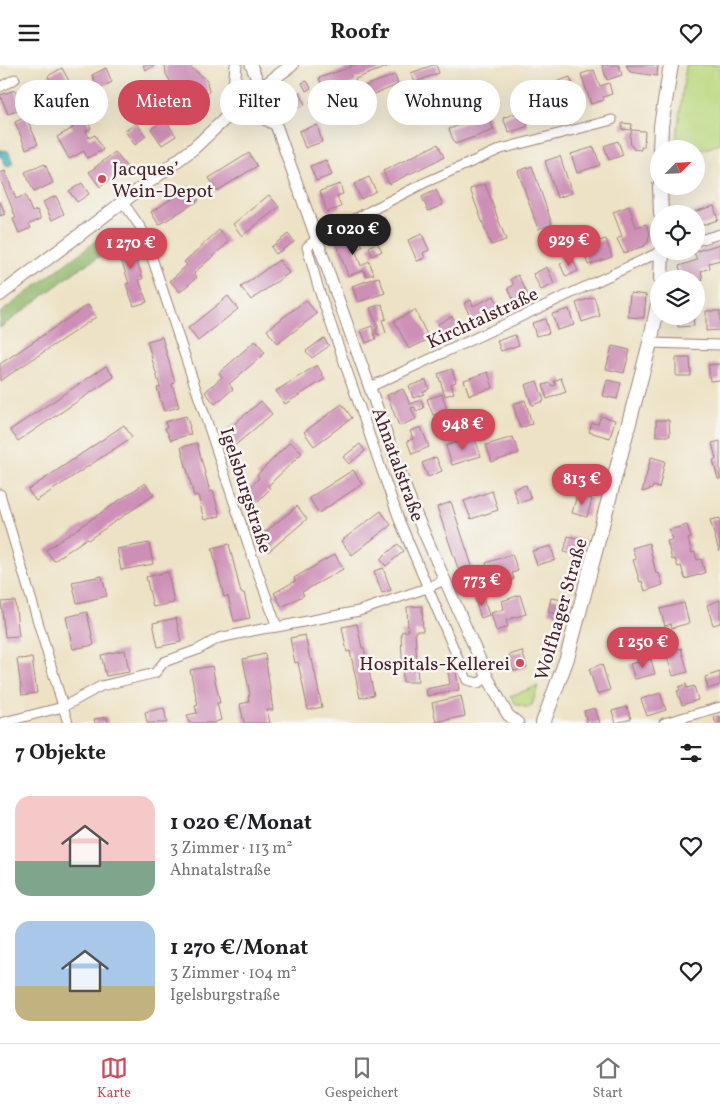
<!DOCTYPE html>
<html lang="de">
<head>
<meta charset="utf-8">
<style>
	body { margin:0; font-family:Vollkorn,serif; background:#f2f2f2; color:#202124; height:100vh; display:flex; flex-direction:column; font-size:19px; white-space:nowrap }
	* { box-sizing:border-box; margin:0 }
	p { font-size:16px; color:#757577 }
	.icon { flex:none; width:28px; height:28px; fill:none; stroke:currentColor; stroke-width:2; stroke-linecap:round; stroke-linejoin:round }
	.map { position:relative; height:658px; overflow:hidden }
	.drawer { display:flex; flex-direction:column; background:#fff; flex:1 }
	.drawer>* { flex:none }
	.top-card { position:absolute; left:15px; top:15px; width:690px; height:45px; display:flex; gap:10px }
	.needle { width:32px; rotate:66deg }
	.controls { position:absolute; left:650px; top:75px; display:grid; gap:10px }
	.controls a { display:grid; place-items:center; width:55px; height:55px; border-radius:50%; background:#fff; box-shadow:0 5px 20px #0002; font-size:25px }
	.price { position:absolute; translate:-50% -42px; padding:0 11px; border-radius:18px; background:#d1495b; color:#fff; font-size:16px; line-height:32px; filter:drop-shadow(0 1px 2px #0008) }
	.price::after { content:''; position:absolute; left:50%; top:30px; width:15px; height:11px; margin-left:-8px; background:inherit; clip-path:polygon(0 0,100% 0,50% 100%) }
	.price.active { background:#222; color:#fff }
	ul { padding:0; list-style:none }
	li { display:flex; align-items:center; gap:15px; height:125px; padding:0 15px }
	li span { display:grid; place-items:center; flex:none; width:140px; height:100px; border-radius:15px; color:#555 }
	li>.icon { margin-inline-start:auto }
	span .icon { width:60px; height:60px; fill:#fffc; stroke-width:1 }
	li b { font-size:21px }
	h2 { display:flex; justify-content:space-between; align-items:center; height:60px; padding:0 15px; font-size:21px }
	.tag { padding:0 18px; border-radius:22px; background:#fff; box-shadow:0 5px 20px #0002; font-size:18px; line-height:45px }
	.tag.active { background:#d1495b; color:#fff }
	header { display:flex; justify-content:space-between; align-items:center; height:65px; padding:0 15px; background:#fff; font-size:22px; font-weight:700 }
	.tab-bar { display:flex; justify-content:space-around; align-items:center; height:70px; border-top:1px solid #e0e0e0; background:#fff; font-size:14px; color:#757577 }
	.tab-bar a { display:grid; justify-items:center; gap:2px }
	.tab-bar .active { color:#d1495b }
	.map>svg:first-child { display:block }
	.green { fill:#bad87e; stroke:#827c54 }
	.forest { fill:#93b86d; stroke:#6e6c4c }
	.water { fill:#46b6bd; stroke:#486a74 }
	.building { fill:#ce8fb7 }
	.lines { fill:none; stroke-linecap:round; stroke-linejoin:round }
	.minor-casing { stroke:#9c8078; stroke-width:11 }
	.tertiary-casing { stroke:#9c8078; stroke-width:13 }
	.secondary-casing { stroke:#9c8078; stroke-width:14 }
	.primary-casing { stroke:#9c8078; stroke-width:16 }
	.minor { stroke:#fff; stroke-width:9 }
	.tertiary { stroke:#fff; stroke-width:11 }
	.secondary { stroke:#fff; stroke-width:12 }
	.primary { stroke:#fff; stroke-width:14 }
	.poi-dot { fill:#d1495b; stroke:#f6f6f2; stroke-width:2 }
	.labels { text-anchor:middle; stroke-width:5; stroke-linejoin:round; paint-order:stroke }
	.poi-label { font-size:19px; fill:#4a1f2b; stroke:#f6f6f2; text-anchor:start }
	.street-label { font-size:19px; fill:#4a1f2b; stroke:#f6f6f2 }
</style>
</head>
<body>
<header><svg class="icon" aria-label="menu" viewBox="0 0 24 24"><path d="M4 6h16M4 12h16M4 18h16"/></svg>Roofr<svg class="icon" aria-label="heart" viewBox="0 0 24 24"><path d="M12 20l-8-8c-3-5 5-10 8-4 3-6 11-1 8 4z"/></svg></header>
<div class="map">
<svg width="720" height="658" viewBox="0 0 720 658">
	<rect width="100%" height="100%" fill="#f6f6f2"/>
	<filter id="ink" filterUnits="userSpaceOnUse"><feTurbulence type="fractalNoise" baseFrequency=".02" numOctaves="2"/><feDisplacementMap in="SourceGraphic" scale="10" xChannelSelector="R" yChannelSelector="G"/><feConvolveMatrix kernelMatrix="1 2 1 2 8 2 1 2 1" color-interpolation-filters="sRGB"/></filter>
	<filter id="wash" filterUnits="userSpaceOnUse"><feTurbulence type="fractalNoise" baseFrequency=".0096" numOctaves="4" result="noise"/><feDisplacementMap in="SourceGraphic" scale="20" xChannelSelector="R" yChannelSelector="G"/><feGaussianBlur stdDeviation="1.12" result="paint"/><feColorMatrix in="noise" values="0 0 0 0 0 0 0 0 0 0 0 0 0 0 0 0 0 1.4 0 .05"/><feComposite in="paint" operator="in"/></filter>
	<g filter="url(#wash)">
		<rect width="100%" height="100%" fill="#ede2c5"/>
		<path class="green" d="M686,0H720V79L696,87V84H675Z
			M538,621L532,640L528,643L516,639L510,631Z"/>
		<path class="forest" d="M108,167L111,185L80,203L0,263V248Z"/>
		<path class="water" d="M0,85L8,86L13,98L7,102L2,92H0Z"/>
		<g id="blocks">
			<path class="building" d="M143,0H156L145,5Z
				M165,0H188L203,12L207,16L208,22L209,26L204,35L195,40H189L182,37L166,9Z
				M350,0H392L355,14L356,17L324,28L319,13L351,2Z
				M433,0H436L439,8L415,17L411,8Z
				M602,0H619L622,10L607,15Z
				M626,0H658L657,11L630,7Z
				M62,3L70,18L64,21L68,28L74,25L82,40L66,48L63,41L48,49L36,27L52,19L48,11Z
				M106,3L112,17L98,24L92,10Z
				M594,5L600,21L609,18L612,29L603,32L604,35L591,39L581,9Z
				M395,10L398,20L369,31L365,21Z
				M570,12L576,29L534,44L528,27Z
				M307,16L311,23L306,26L302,18Z
				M15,25L22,44L8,49L0,30Z
				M300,27L305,40L291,45L286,32Z
				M567,39L570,48L562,51L559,42Z
				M522,46L528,61L509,68L503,53Z
				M84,48L91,63L86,66L89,73L95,70L103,85L87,93L84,86L69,94L57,72L73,63L69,56Z
				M488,49L494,65L455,79L449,64Z
				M26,52L38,79L26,84L15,57Z
				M165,54L176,71L162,80L151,64Z
				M136,58L146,71L135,80L125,66Z
				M622,58L632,59L631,65L622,64Z
				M317,60L322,77L305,83L299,66Z
				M632,65L645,66L644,82H641V85L633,84V82L631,81L630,71Z
				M618,76L623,90L609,95L604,81Z
				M438,79L444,92L389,119L383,106Z
				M594,82L600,100L577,108L571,89Z
				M115,87L127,103L100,122L89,107Z
				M249,88L257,101L217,126L209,113Z
				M560,91L572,128L557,133L545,96Z
				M326,95L332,110L316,116L310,101Z
				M45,99L53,118L34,127L25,107Z
				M532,101L552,159L538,164L518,106Z
				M5,106L16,134L25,130L32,147L37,145L41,154L29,159L31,163L19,168L13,154L16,153L0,113V108Z
				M369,112L376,126L361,134L354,119Z
				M82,118L89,129L77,137L69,126Z
				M340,119L343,129L337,131L341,142L327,147L320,126Z
				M485,119L506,175L491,180L470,124Z
				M190,122L199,135L159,160L151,147Z
				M436,125L443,140L428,146L422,132Z
				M269,130L279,142L242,171L233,159Z
				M56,131L64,149L52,155L43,137Z
				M0,136L5,149L0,151Z
				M629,141L636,162L646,159L650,168L648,177L644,181L624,188L617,174L622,171L613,147Z
				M714,141L718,155L696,162V149L690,148Z
				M384,152L391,165L377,173L370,160Z
				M219,165L229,177L194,208L197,212L180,227L170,216L187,200L184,197Z
				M127,169L143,214L139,215L147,237L134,241L126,219L129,218L114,174Z
				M288,169L294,177L276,189L271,182Z
				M422,169L429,185L423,188L425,193L417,196L408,175Z
				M358,170L363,182L355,184L361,201L369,196L374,209L366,211L364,205L348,211L336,177Z
				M606,174L612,192L588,200L582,181Z
				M377,177L382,186L372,191L369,182Z
				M720,179V195L709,198L710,203L701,206L703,215L696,217V214H683L679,201L697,195L694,187Z
				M572,193L578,206L566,212L560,199Z
				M279,195L289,208L251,235L241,222Z
				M547,202L554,219L541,225L533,209Z
				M518,210L528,230L514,236L508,223L514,220L511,214Z
				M379,212L385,228L358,237L352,221Z
				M630,228L646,230L644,253L628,252Z
				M228,231L238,244L198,276L188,263Z
				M494,231L500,243L473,256L464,239L471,235L473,241Z
				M594,232L600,251L582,257L576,238Z
				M306,235L317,249L277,279L267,265Z
				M382,239L386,254L382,255L386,268L380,270L377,269L376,265L378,262L370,243Z
				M88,240L96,252L0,316V299Z
				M569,244L574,260L557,265L552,249Z
				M415,245L429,274L409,284L394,256Z
				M706,246H720V265L706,266Z
				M452,251L459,264L444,271L438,259Z
				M678,251H693L694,261L678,262Z
				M545,254L549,268L536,271L532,258Z
				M372,261L376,274L366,278L361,265Z
				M515,270L519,280L501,286L497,276Z
				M162,272L175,318L172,319L179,342L164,346L157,323L160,322L147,276Z
				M324,273L329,281L312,293L306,286Z
				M255,276L265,288L229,319L233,324L215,339L205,327L222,312L219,308Z
				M612,281L630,285L624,308L606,304Z
				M676,293H690L691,311H676Z
				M720,299V315L710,316L708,300Z
				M317,300L325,314L285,339L276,326Z
				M106,301L114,312L18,376L10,365Z
				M452,304L456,317L451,319L454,328L445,331L438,309Z
				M488,307L493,323L469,330L464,315Z
				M561,313L566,327L547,334L543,320L550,318L552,321L556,320L554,316Z
				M426,315L429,324L423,327L424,329L413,333L409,321Z
				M607,315L621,318L617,334L603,331Z
				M537,316L544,336L532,340L525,320Z
				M403,324L410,339L421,335L424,343L416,346L415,342L411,343L416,354L399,361L387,330Z
				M442,329L447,345L433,350L427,334Z
				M525,335L532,359L520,363L513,339Z
				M261,336L272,349L233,382L222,369Z
				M342,339L352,353L314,381L304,367Z
				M186,351L190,362H189L191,369L171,375L165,363L167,362L165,357Z
				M601,351L615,355L610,373L589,367L592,358L598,359Z
				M656,355H669L670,371H656Z
				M124,360L132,372L36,436L28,425Z
				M421,362L429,382L412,389L407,376L413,374L410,366Z
				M474,371L481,391L452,400L446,381Z
				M513,372L519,388L492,397L486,380Z
				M720,376V414H718L713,395L716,394L712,378Z
				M290,377L302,388L268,421L270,424L253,441L242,430L259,413L257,410Z
				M197,378L210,427L213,426L220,451L204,455L198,430L194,431L181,382Z
				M360,379L365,386L349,399L343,392Z
				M436,392L442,406L428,412L422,398Z
				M651,392L665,396L659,423L653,421L652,424L642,427Z
				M353,405L362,419L319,448L309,433Z
				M145,418L154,430L88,475L87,473L54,496L46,485Z
				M526,420L531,434L518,438L513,424Z
				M492,426L498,445L471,454L464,436Z
				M577,430L592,434L587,452L572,448Z
				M451,437L475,510L462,515L437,442Z
				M297,441L307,454L268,487L257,474Z
				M381,446L391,460L352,490L341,476Z
				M720,453V486H719L710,455Z
				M687,460L691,473L688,474L692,488L695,487L697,495L701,494L705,508L685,514L681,501L678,502L675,494L672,495L667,476L672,475L669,465Z
				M568,471L584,475L579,491L564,487Z
				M149,478L153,499L121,505L117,484Z
				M649,478L656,509L659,508L663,520L645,526L642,516L640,517L633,495L636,494L632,483Z
				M229,479L241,528H244L250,553L234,556L228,531L224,532L212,483Z
				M398,479L404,486L386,501L380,494Z
				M551,481L555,495L537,500L532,486Z
				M335,489L343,504L302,527L304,530L282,542L274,528L295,516L294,513Z
				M512,489L518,506L512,508L514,514L505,518L503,514L493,517L486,498Z
				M383,503L391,525L382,528L374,506Z
				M168,507L174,538L153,542L146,512Z
				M102,511L107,531L77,538L72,517Z
				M520,530L526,549L506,555L508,562L496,566L491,548L504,544L502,536Z
				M483,532L489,550L481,553L475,534Z
				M551,533L564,535L561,550L548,547Z
				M720,535V558L713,560L707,540Z
				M15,536L19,571L5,572L1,537Z
				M684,538L689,558L672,563L671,559L665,561L660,544Z
				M422,541L423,566H415L418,617H403L401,567L408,566L407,542Z
				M87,547L94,580L73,584L66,552Z
				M176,553L181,577L158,582L153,558Z
				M357,559L362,583H364L374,630L360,633L350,586L347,587L342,562Z
				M305,570L310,595L312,594L322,642L308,645L298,597L295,598L290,573Z
				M681,583L688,607L673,611L666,588Z
				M125,585L129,607L106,611L101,590Z
				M522,586L527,602L514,606L509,590Z
				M265,589L273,645H267L270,658H244L240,639L249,637L248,631L250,630L243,594Z
				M32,593L37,628L22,630L17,594Z
				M651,594L655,609L635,614L630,599Z
				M602,599L610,625L597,629L589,604Z
				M455,600L459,625L427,631L426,624L450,619L447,602Z
				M212,601L220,638H217L221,655L215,657V658H189L187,650L197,648L195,641L198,640L190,605Z
				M720,607V620L708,624L705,612Z
				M686,619L687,623L694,621L698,635L682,640L677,626L680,625L679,622Z
				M660,628L666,645L647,651L641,634Z
				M461,631L465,651L436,657L432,638Z
				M627,642L631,654L616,658L612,646Z
				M164,643L167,658H147L145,647Z
				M595,643L600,658H587L584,646Z
				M720,651V658H716L714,653Z
				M107,652L108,658H95L94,654Z"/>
		</g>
	</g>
	<g filter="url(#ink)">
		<use href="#blocks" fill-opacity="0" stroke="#9c8078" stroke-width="1"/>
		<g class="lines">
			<g class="minor-casing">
				<path id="minor" d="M0,22L15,14
					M123,137L143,166L251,488L277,562L359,546L427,523L444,515
					M696,176L720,169
					M650,278L720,280
					M370,322L662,186
					M0,429L68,658
					M488,613L478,618L467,615L400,457L383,409L319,225L307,182L318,173L424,118L501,84L612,55
					M0,658L63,642L101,621L155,608L164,597L197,585L219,573L262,564L277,562
					M664,658L720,642"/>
			</g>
			<g class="tertiary-casing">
				<path id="tertiary" d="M251,0L276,60L411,438L488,613L505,645L508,650L518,658
					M225,53L233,33L236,0
					M225,53C250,46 254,48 276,60"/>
			</g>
			<g class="secondary-casing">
				<path id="secondary" d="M0,230L194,83L245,35L292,0"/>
			</g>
			<g class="primary-casing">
				<path id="primary" d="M660,84L661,61L671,0
					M660,121L661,149
					M661,214L662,186
					M543,658L567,593L650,278L659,234"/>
			</g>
			<use href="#minor" class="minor"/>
			<use href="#tertiary" class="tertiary"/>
			<use href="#secondary" class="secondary"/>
			<use href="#primary" class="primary"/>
		</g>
	</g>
	<g class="poi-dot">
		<circle cx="102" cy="114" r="5"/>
		<circle cx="520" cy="598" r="5"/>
	</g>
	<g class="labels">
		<g class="poi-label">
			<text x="112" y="110">Jacques’<tspan x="112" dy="22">Wein-Depot</tspan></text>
			<text x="510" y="605" text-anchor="end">Hospitals-Kellerei</text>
		</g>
		<g class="street-label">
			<text transform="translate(482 252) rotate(-25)" y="7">Kirchtalstraße</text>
			<text transform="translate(399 399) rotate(70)" y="7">Ahnatalstraße</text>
			<text transform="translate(247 425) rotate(72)" y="7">Igelsburgstraße</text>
			<text transform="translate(560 544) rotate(-74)" y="7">Wolfhager Straße</text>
		</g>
	</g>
</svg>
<div class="controls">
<a><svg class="needle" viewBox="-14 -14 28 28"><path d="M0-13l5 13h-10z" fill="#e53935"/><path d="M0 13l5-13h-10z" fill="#757577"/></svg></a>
<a><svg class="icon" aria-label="locate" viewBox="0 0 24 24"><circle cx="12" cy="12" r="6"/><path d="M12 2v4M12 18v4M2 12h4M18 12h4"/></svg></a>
<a><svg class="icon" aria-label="layers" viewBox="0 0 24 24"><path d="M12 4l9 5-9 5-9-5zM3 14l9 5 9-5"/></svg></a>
</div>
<b class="price active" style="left:353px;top:191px">1 020 €</b>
<b class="price" style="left:569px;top:202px">929 €</b>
<b class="price" style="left:131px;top:205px">1 270 €</b>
<b class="price" style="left:463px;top:386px">948 €</b>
<b class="price" style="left:582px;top:441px">813 €</b>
<b class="price" style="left:482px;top:542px">773 €</b>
<b class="price" style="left:643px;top:604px">1 250 €</b>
<div class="top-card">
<a class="tag">Kaufen</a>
<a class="tag active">Mieten</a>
<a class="tag">Filter</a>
<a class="tag">Neu</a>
<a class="tag">Wohnung</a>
<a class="tag">Haus</a>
</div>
</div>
<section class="drawer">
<h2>7 Objekte<svg class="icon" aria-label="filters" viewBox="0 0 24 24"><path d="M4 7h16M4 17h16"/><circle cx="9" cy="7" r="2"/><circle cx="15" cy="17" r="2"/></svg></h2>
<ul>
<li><span style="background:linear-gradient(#f6c9c9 65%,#7fa58c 0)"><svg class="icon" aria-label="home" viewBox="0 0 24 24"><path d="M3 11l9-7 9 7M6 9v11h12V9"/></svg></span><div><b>1 020 €/Monat</b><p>3 Zimmer · 113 m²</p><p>Ahnatalstraße</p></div><svg class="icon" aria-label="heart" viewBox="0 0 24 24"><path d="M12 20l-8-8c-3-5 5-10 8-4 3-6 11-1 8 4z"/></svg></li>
<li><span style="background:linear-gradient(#a9c7e8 65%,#c2b280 0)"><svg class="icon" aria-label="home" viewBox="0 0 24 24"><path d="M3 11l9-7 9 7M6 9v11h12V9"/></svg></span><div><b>1 270 €/Monat</b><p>3 Zimmer · 104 m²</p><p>Igelsburgstraße</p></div><svg class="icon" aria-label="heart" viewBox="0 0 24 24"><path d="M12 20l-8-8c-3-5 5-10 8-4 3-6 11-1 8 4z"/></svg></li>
</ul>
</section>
<nav class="tab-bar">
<a class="active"><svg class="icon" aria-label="map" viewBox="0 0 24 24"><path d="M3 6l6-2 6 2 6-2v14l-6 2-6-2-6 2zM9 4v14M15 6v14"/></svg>Karte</a>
<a><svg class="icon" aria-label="saved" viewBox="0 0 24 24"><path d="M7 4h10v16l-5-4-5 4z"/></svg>Gespeichert</a>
<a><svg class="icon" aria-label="home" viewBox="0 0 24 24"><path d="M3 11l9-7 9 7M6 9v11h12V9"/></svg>Start</a>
</nav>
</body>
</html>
